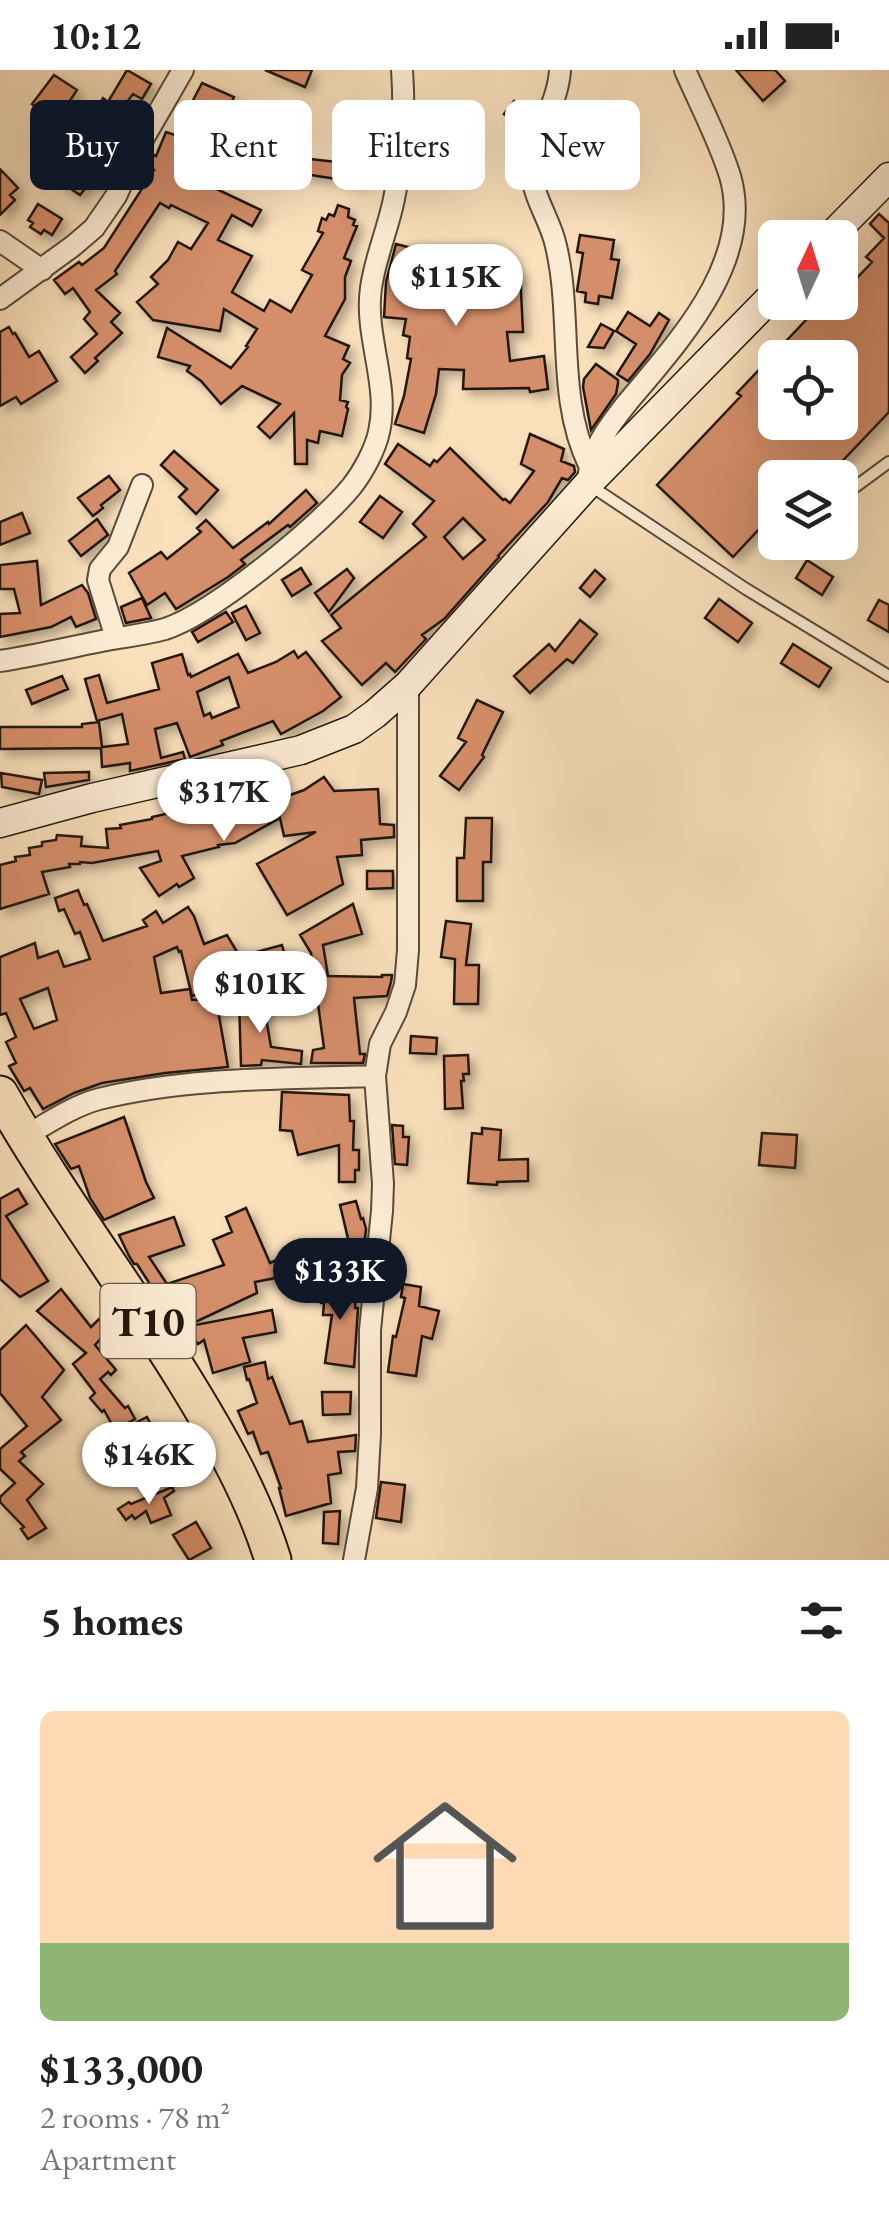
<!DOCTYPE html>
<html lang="en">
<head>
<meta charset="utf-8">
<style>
	body { margin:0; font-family:"EB Garamond",serif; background:#f2f2f2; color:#222; height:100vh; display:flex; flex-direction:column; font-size:38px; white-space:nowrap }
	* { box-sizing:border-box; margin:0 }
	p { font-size:32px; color:#767676 }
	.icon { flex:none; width:55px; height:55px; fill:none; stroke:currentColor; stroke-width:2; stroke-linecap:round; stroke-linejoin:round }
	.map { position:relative; height:1490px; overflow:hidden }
	.drawer { display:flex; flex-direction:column; background:#fff; flex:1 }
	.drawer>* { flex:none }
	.top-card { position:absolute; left:30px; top:30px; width:830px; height:90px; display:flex; gap:20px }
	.needle { width:65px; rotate:4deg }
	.buttons { position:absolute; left:758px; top:150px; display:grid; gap:20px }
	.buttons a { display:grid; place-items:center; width:100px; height:100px; border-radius:15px; background:#fff; box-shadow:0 10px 40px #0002; font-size:50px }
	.price { position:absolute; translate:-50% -85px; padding:0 22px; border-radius:35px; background:#fff; color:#222; font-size:32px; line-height:65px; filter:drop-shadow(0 2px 5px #0008) }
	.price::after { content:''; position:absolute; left:50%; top:60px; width:30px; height:22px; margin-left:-15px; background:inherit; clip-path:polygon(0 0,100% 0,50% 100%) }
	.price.active { background:#111827; color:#fff }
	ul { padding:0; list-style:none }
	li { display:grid; align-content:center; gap:20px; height:530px; padding:0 40px }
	li span { display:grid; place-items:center; height:310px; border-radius:15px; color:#555 }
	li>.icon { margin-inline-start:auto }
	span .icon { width:180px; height:180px; fill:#fffc; stroke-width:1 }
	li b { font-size:42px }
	h2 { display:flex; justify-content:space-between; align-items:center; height:120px; padding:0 40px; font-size:42px }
	.chip { padding:0 35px; border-radius:15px; background:#fff; box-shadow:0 10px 40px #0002; font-size:35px; line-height:90px }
	.chip.active { background:#111827; color:#fff }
	.status { display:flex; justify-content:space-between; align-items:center; height:70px; padding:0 50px; background:#fff; direction:ltr }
	.status svg { height:28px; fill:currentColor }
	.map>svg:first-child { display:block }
	.building { fill:#d58e6a; stroke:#24180e; stroke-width:2.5; fill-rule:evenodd; filter:url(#shadow) }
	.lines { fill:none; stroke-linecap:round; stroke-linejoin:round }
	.lane-casing { stroke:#594a39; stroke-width:14 }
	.street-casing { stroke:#594a39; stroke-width:24 }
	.secondary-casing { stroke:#24180e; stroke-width:31 }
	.highway-casing { stroke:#24180e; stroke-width:39 }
	.lane { stroke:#fbebd3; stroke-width:10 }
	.street { stroke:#fbebd3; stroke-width:20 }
	.secondary { stroke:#fbebd3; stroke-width:28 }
	.highway { stroke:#f9e0bb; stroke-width:35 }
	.labels { text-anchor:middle; stroke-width:8; stroke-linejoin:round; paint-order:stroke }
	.shield { fill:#fbebd3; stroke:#645749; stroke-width:2.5 }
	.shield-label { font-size:42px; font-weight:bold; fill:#24180e }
</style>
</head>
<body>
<div class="status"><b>10:12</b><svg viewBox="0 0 49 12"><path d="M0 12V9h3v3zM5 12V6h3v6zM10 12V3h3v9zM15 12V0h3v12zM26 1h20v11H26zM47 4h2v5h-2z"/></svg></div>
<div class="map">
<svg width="889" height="1490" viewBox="0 0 889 1490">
	<defs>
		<filter id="shadow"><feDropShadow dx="6" dy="6" stdDeviation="5" flood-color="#0004"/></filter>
	</defs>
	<rect width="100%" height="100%" fill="#f9e0bb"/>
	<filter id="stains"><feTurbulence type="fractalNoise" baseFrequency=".002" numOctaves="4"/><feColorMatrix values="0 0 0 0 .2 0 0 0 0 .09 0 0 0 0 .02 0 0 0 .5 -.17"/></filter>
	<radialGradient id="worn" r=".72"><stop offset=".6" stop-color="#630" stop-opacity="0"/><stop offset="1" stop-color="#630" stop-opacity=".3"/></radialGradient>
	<path class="building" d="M127,0L151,14L142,29L133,24L112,52L117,55L101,82L116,92L102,116L92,110L80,125L58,110V105L88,58L86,56L103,28L108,32Z
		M265,0H312L305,17Z
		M736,0H775L785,11L763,31Z
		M54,5L77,20L67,35L51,51L32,34Z
		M202,13L234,27L220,55L228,59L219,80L208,75L187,105L261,140L252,156L232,145L218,170L252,186L232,222L235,224L264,241L270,230L291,242L312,205L302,200L323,163L318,161L322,148L326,150L329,144L334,146L338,135L349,139L348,147L355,150L353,155L357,156L344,188L351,191L345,207V229L325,266L349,276L343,289L350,293L342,305L340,330L348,332L346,337L348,339L342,366L320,361L318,373L307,370V394H295L294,343L270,368L258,357L280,334L242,316L221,334L201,311L187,301L190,296L158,287L167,258L231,298L248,277L246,276L257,259L224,239L220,261L153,250L137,232L158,214L151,207L168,190L178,172L191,179L208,153L171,135L169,138L160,133L115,201L117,204L96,220L120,243L111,252L122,263L95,288L98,291L85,303L71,287L97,264L84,249L90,242L73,218L65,224L54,210L79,192L82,195L104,178L154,100L148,97L154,85L156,86L166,62L175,65Z
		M514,31L533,46L527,61L504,44Z
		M301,88L364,95L362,113L298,103Z
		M0,99L18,118L10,125L15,130L0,145Z
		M38,134L62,149L52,165L44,160L41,164L30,157L33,153L28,150Z
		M879,144L889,153V342L827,407L817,398L807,408H775V442L733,487L657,415L741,326L737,323L823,232H840V226L872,192L866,187L884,168L870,154ZM775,288H840V352H775Z
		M580,165L614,170L611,189L619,190L612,228L599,226L598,234L585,232L586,223L577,221L583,183L577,182Z
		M396,174L442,186V182L459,184L456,205L500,208V200L520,201L523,262H507L510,291L544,286L548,319L530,322L529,318L463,319L464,300L439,299L436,324L424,363L395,354L404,326L411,289L407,288L410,267L403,265L406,249L384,247L386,212Z
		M628,242L650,256L659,243L669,250L650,284L628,311L617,304L636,274L616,261Z
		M601,254L614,261L604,278L588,277Z
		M9,257L13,264L15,263L29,287L39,281L57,311L21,334L16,327L0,336V262Z
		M596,294L618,310V313L616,324L591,360L583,317L584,309Z
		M530,364L564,379L561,391L574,396L575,402L568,410L562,408L548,432L498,486L499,487L444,549L422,565L426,569L395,602L386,593L362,615L322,571L341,558L331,545L426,467L413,454L434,431L385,394L398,374L430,396L434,390L437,392L450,378L503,430L505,429L510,433L534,401L521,394ZM463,448L485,470L463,489L444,467Z
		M174,381L218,420L196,444L179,427L187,419L161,395Z
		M109,406L120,420L101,435L103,438L93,446L78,428Z
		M306,420L317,433L290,457L288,455L241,490L245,494L228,507L176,539L165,523L147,535L129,503L161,482L167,489L201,462L197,458L206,450L233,478L268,452L269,454Z
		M380,426L402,442L383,468L360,452Z
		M22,443L30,463L0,475V452Z
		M97,449L108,465L81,486L69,471Z
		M807,490L833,507L822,525L796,508Z
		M37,491L41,535L82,515L88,523L96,549L76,557L71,547L51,557L0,567V544L20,543L14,519H0V495Z
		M301,498L311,514L292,526L282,510Z
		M347,499L354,508L329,542L315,523Z
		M595,500L605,509L590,527L580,518Z
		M142,528L151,548L126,553L121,537Z
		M719,529L752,553L738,572L705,548Z
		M879,530L889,535V562L868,550Z
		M246,536L260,563L246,570L232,543Z
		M226,542L233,552L198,572L192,562Z
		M580,550L597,564L573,593L567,589L530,623L514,606L549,574L555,581Z
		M793,574L831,598L819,617L781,593Z
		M294,581L298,588L306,582L341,627L323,641L281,664L273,651L221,671L223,675L190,687L177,653L155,659L161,688L183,682L185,689L130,701V693L102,697L101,678L0,679V657H82V654L99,652L102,677L128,674L122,644L97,651L85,609L99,605L107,633L159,619L152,593L182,584L188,605L190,604L191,607L238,584L248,603L276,592ZM229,607L239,637L212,648L210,643L204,646L197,622Z
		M62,606L68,619L32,634L26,620Z
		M477,630L503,642L482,685L484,687L459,720L440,706L466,672L458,668Z
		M89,702V710L46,717L44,703Z
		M1,703L42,710L39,724L2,717Z
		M324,707L334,721L378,719L380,754L394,755V767L361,770L362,785L337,787L343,814L287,845L257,794L316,762L284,766L280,748L235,773L218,775L219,777L182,786L194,808L179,817L177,814L159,826L140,798L161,791L158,781L92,793L80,792V794H69L70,797L42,802L49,824L0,839V795L16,791L15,787L30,785L29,778L42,776V772L56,770L57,765L82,767L81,776L108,778L106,759L121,758L120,755L152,749V747L202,736L203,740L261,729L262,735L304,720Z
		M466,748H492L491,792H483V831H457V788H464Z
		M367,801H393V818L367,819Z
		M78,820L84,835L87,834L103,871L147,856L143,850L156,841L163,853L188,837L194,846L204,874L227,865L237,882L204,896L210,921L192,926L181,881L179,882L177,877L154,887L161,923L190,919L192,930L216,929L228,997L165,1003L102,1013L74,1023L43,1039L30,1018L24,1021L9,996L16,993L6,972L16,967L6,943L0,945V887L35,873L38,888L58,881L64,897L90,889L80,862L75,864L64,839L59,841L55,828ZM48,918L57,950L34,959L20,929Z
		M353,834L362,864L323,875L328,906L382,907V905H392L391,912L387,926L354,928L360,984H365L363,993H311L313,980L324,978L311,883L300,865Z
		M446,851L471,854L466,895H479L478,934H454L455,889L441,887Z
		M282,875L289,899L243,910L234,888Z
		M239,928H267L266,948L271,977L302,981L301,994L262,990L261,995L241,996Z
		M411,966L437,968L436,984L410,983Z
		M468,985L469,1004H463L464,1011H461L463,1038L445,1039L444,986Z
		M282,1022L349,1025L350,1051H354L353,1080H359V1100H355V1112H339V1075L298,1085L292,1061L280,1060Z
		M124,1047L146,1112L154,1128L104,1150L90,1128L79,1096L71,1099L55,1074Z
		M392,1055L403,1056V1067H409L407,1095L395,1094Z
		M482,1058L501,1060L499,1090L528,1089V1111L497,1112V1115L468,1113L472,1063L482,1064Z
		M762,1063L797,1065L795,1098L759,1095Z
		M18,1119L27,1134L6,1146L48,1211L20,1227L0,1209V1129Z
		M356,1131L361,1149L363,1148L366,1159L365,1168L363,1169V1192L343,1196L340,1180L350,1177L340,1135Z
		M246,1138L270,1193L283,1187L291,1205L255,1212L257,1223L187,1256L178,1233L174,1234L167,1214L224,1195L213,1170L232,1162L226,1147Z
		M174,1147L184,1175L149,1187L167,1214L155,1222L137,1194H134L129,1186L119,1165Z
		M323,1207L343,1208L342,1224L356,1225L355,1238H358L354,1297L325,1293L332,1245H323L324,1233H321Z
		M403,1214L421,1217L419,1236L439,1241L432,1269L422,1266L416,1306L388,1302L393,1266L396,1267L405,1228L401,1227Z
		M61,1219L91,1257L99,1249L109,1259L95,1275L116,1300L111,1305L108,1302L100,1309L125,1338L128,1336L135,1349L115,1360L104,1340L102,1342L90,1328L95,1323L73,1294L86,1283L37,1241Z
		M272,1240L276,1262L243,1268L250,1292L213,1303L204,1270L198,1274L185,1257Z
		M26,1255L64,1300L42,1327L61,1350L21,1382L25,1386L19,1391L43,1414L27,1430L46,1458L28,1469L21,1459L24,1457L0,1432V1427L15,1413L0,1399V1379L27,1356L0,1323V1280Z
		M265,1292L268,1309L272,1307L290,1354L302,1351L308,1372L356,1365L355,1381L338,1382L341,1403L328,1405L331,1433L286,1446L279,1418H281L268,1382L261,1384L253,1362L248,1364L238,1341L257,1333L249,1309L247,1310L244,1297Z
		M322,1322H351L350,1344L323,1345Z
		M147,1347L157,1366L142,1374H137L128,1357Z
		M168,1390L174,1410L161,1414L155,1395Z
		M381,1412L405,1415L401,1452L376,1448Z
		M172,1417L174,1421L164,1428L171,1445L151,1453L146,1441L135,1449L132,1445L126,1450L118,1439L129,1432L131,1434Z
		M340,1441L338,1474L323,1473L324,1442Z
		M196,1452L211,1478L189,1490L173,1465Z"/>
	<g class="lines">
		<g class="lane-casing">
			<path id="lane" d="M588,414L746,519L889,606
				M840,428L889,392"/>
		</g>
		<g class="street-casing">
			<path id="street" d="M560,0C558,36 532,67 532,103C533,128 551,151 556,176C573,247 556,327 589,395
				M0,171L42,200
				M0,229L73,176L94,158L116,126L138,78L183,0
				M588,414C588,383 608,357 627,333C677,273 755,191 730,106C719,70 700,35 685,0
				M116,568L98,510L100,499L118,477L142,415
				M0,591C38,585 75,576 112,569C130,566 147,564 165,559C212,544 320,456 352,416C363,402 375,380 379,362C390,314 364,266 371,218C375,188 388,159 394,129C403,87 405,43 402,0
				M24,1067C48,1053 73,1036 99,1029C188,1007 284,1009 375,1006
				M354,1490L367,1418L370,1365V1260L382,1141L383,1114L375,1006L380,974L396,942L405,915L408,880V615"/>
		</g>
		<g class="secondary-casing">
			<path id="secondary" d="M829,168L889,107
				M0,753L92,728L301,680L354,659L375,644L408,615L588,414L775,223"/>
		</g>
		<g class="highway-casing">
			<path id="highway" d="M0,1024C55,1121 123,1211 182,1306C218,1364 253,1425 273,1490"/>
		</g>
		<use href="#lane" class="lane"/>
		<use href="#street" class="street"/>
		<use href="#secondary" class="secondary"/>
		<use href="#highway" class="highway"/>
	</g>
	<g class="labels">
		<rect class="shield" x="100.5" y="1214" width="95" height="74" rx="8"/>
		<g class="shield-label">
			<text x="148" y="1266">T10</text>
		</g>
	</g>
	<rect width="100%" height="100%" filter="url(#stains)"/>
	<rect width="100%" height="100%" fill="url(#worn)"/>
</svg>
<div class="buttons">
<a><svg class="needle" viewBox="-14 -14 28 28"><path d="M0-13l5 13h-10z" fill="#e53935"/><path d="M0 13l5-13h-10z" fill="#767676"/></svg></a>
<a><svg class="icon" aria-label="locate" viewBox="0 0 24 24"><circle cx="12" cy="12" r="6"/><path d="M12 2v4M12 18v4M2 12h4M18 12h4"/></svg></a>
<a><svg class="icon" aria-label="layers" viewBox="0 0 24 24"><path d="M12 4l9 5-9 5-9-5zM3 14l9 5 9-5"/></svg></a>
</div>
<b class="price" style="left:456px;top:259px">$115K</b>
<b class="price" style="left:224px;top:774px">$317K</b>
<b class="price" style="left:260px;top:966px">$101K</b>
<b class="price active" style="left:340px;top:1253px">$133K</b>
<b class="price" style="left:149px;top:1437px">$146K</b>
<div class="top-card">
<a class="chip active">Buy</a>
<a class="chip">Rent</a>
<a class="chip">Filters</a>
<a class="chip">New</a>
</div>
</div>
<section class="drawer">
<h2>5 homes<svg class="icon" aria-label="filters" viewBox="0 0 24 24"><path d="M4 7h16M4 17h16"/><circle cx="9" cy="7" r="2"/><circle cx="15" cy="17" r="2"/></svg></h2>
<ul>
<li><span style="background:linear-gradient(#ffd9b3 75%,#8fb573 0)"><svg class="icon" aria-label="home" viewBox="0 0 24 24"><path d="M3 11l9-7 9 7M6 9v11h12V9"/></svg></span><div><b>$133,000</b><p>2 rooms · 78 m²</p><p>Apartment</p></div></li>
</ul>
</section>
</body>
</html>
